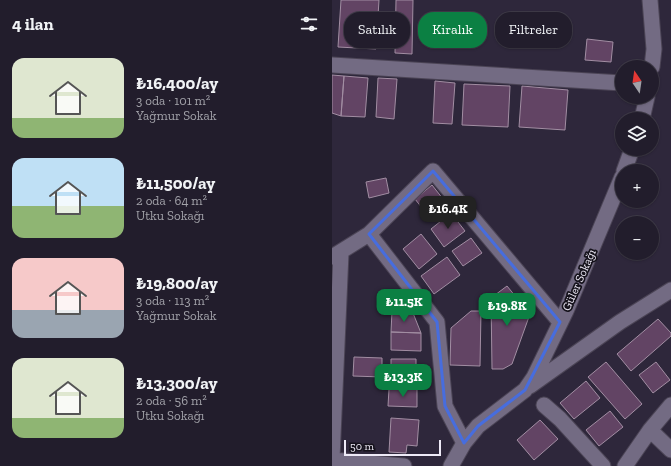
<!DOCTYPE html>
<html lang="tr">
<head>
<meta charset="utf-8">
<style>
	body { margin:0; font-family:"Zilla Slab",serif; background:#2a2634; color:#f1f3f6; height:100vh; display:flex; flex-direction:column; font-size:15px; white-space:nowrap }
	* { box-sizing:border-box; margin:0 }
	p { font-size:13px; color:#a2a2a9 }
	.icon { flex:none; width:22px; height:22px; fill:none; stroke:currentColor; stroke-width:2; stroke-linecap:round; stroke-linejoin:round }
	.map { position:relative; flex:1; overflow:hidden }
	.side { display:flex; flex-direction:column; background:#221d2c; width:332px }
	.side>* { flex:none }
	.banner { position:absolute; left:12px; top:12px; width:267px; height:36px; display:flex; gap:8px }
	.needle { width:26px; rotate:347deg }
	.tools { position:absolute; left:283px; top:60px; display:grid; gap:8px }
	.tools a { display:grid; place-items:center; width:44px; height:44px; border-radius:50%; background:#221d2c; box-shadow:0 1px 3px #0004,0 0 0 1px #3f3b48; font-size:20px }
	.scale { position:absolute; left:12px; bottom:10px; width:97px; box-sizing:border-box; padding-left:4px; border:2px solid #eeeaf7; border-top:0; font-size:11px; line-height:14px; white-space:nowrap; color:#eeeaf7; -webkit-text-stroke:3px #15121b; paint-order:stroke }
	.price { position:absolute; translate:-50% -34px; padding:0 9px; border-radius:8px; background:#0b8043; color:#fff; font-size:13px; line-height:26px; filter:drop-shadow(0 1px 2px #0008) }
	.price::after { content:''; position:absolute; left:50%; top:24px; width:12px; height:9px; margin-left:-6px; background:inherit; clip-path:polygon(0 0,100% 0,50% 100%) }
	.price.active { background:#222; color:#fff }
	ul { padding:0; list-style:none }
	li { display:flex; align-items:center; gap:12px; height:100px; padding:0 12px }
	li span { display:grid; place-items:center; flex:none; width:112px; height:80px; border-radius:12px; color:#555 }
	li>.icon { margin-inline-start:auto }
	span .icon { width:48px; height:48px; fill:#fffc; stroke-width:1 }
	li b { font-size:17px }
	h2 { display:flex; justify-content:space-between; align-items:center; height:48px; padding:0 12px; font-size:17px }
	.tag { padding:0 14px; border-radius:16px; background:#221d2c; box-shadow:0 1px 3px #0004,0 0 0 1px #3f3b48; font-size:14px; line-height:36px }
	.tag.active { background:#0b8043; color:#fff }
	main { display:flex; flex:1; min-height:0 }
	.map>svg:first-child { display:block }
	.building { fill:#624464; stroke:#a28ea3 }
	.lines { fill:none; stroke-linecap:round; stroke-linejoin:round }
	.minor-casing { stroke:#4b4455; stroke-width:17 }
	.minor { stroke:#736b83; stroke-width:15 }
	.marked { fill:none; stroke:#476dde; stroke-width:3; stroke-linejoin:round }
	.labels { text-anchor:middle; stroke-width:3.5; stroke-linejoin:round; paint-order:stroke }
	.street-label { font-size:12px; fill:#eeeaf7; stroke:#15121b }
</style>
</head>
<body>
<main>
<section class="side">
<h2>4 ilan<svg class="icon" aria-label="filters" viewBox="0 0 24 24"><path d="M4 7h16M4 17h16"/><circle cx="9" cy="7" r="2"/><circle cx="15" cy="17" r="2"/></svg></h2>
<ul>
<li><span style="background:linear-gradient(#dfe7d0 75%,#8fb573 0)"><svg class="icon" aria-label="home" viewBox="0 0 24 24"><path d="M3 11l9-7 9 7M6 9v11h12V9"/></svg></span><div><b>₺16,400/ay</b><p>3 oda · 101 m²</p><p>Yağmur Sokak</p></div></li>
<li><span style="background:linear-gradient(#bfe0f5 60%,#8fb573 0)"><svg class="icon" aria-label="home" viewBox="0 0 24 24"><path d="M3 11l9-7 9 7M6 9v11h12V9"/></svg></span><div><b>₺11,500/ay</b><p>2 oda · 64 m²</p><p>Utku Sokağı</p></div></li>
<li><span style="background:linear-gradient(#f6c9c9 65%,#9aa5b1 0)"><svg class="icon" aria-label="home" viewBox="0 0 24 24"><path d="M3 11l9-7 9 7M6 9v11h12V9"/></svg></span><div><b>₺19,800/ay</b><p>3 oda · 113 m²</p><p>Yağmur Sokak</p></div></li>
<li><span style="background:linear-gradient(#dfe7d0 75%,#8fb573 0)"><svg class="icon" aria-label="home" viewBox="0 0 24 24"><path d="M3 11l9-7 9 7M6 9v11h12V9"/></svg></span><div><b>₺13,300/ay</b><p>2 oda · 56 m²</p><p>Utku Sokağı</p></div></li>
</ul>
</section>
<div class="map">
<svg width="339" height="466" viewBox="0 0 339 466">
	<rect width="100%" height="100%" fill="#2e273b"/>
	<path class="building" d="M9,0H47L44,49L6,47Z
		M64,0H81L80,54L63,53Z
		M255,39L281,42L279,62L253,60Z
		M0,75L12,76L9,116L0,113Z
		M12,76L36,78L33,117L9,116Z
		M46,78L65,79L62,119L44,117Z
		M103,81L123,83L120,124L101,123Z
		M132,84L178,86L176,127L130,125Z
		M190,86L236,90L233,130L187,127Z
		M54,178L57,193L37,198L34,182Z
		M100,185L115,204L97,217L83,199Z
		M119,213L133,231L112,247L99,229Z
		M89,234L105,254L87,269L71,249Z
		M139,238L150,253L131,266L120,251Z
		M115,257L128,275L102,294L89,276Z
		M175,286L198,314L180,364L171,369H160L159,298Z
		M60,311L81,313L89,333L59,332Z
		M139,311H149L148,366L118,365L119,328Z
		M326,319L339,333V336L299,371L285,354Z
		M59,332L89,333V351L59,350Z
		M22,357L50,358V377L21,376Z
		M59,359H84V377H59Z
		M274,362L310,404L293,419L256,377Z
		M324,362L338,380L321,393L307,375Z
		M254,381L268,398L242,419L228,403Z
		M57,389H85V407L56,406Z
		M278,411L291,427L267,446L254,430Z
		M59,418L87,420L85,446L75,445L74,453L57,452Z
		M208,420L226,439L202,460L185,440Z"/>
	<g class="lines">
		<g class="minor-casing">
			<path id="minor" d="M318,0L322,49L320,67
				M0,65L290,83
				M310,119L315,97
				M292,171L300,149
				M37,234L101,171L228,322
				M0,257L37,234L105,322L113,406L132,443
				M198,386L288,322L339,290
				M212,405L228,419L271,466
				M318,430L339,450
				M0,459L9,253
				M0,460L72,466
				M119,466L132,443L146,426L193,390L202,377L234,311L290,177
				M293,466L318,430L339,405"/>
		</g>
		<use href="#minor" class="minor"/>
	</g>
	<path class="marked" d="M101,171L228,322L193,390L146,426L132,443L113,406L105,322L37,234Z"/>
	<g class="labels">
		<g class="street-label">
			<text transform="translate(247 280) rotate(-66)" y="4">Güler Sokağı</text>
		</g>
	</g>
</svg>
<div class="tools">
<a><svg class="needle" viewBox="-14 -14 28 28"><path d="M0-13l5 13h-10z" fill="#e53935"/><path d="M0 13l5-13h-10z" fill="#a2a2a9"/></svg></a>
<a><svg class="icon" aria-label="layers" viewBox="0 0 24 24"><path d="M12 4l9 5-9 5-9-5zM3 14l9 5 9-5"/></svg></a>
<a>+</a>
<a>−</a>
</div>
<div class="scale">50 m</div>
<b class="price active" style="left:116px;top:230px">₺16.4K</b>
<b class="price" style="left:72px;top:323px">₺11.5K</b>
<b class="price" style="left:175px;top:327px">₺19.8K</b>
<b class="price" style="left:71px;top:398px">₺13.3K</b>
<div class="banner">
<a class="tag">Satılık</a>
<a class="tag active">Kiralık</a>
<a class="tag">Filtreler</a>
</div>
</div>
</main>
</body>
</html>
